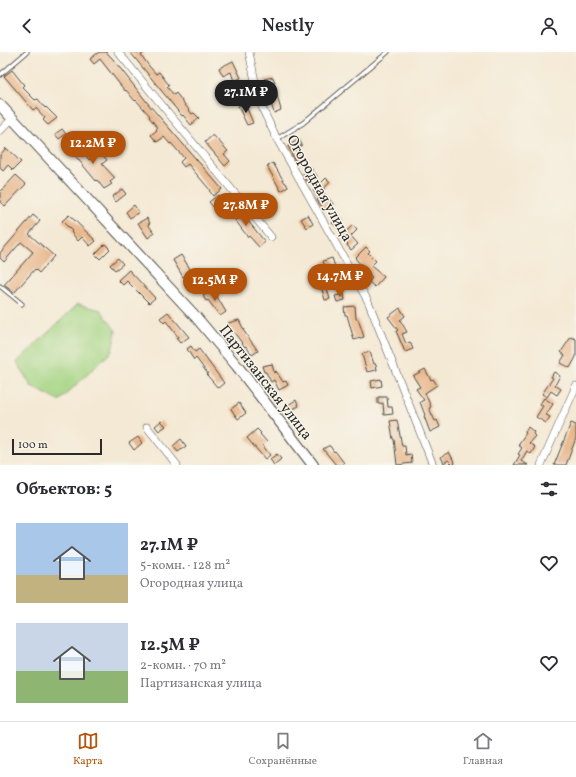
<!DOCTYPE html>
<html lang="ru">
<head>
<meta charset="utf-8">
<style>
	body { margin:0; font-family:Vollkorn,serif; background:#f2f2f3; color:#2b2b33; height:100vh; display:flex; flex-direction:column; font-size:15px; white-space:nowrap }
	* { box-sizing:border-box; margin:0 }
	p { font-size:13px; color:#7c7c81 }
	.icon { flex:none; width:22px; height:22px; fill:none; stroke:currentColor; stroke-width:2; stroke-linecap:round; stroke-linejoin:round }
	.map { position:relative; height:413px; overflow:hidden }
	.sheet { display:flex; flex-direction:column; background:#fff; flex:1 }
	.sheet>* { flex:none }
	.scale { position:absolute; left:12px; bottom:10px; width:90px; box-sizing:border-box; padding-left:4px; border:2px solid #2b2b2b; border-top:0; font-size:11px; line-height:14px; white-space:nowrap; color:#2b2b2b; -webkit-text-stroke:3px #f7f3e8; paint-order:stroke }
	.price { position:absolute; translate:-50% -34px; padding:0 9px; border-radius:14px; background:#b45309; color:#fff; font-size:13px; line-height:26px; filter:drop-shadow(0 1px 2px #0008) }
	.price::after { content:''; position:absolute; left:50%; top:24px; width:12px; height:9px; margin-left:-6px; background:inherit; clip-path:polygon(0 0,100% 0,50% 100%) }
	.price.on { background:#222; color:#fff }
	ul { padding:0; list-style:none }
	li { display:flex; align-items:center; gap:12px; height:100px; padding:0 16px }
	li span { display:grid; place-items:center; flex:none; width:112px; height:80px; border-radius:0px; color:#555 }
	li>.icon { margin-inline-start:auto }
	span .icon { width:48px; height:48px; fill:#fffc; stroke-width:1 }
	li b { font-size:17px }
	h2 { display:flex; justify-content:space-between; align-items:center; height:48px; padding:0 16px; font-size:17px }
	header { display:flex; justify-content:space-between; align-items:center; height:52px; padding:0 16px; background:#fff; font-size:18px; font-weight:600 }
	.menu { display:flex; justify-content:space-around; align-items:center; height:56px; border-top:1px solid #e1e1e2; background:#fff; font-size:11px; color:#7c7c81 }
	.menu a { display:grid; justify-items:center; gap:2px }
	.menu .on { color:#b45309 }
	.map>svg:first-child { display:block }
	.green { fill:#a5d483; stroke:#688057 }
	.building { fill:#e8b68a }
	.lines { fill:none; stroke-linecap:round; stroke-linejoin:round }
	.lane-casing { stroke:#494844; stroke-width:5 }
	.street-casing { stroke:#494844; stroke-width:8 }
	.secondary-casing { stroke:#494844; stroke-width:12 }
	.lane { stroke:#fff; stroke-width:3.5 }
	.street { stroke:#fff; stroke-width:7 }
	.secondary { stroke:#fff; stroke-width:10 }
	.labels { text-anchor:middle; stroke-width:3; stroke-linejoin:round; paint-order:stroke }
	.street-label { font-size:15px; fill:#2b2b2b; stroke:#f7f3e8 }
</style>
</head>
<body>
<header><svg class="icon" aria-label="back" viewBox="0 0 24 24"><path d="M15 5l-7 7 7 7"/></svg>Nestly<svg class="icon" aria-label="person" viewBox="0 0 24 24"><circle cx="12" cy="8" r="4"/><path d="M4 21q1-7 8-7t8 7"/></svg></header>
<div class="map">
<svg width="576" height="413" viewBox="0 0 576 413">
	<rect width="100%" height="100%" fill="#f7f3e8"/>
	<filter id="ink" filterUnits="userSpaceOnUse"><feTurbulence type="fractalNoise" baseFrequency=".025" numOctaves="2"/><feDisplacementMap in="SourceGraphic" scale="8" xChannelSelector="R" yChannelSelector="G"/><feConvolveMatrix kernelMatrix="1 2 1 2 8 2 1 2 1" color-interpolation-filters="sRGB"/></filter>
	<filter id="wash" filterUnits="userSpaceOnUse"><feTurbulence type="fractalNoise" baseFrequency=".012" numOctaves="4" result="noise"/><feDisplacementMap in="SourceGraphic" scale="16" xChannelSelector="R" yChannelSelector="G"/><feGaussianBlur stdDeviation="0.9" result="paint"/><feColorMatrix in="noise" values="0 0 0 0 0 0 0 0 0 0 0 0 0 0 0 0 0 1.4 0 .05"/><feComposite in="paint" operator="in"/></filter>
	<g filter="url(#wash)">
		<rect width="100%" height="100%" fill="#f4e9d4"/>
		<path class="green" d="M78,252L101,258L116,279L112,299L59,349L31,334L17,310Z"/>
		<g id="blocks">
			<path class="building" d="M99,0H106L112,6L150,54L222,137L213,144L209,138H210L188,112L184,115L180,110L184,106L171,91L170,92L164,85L157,90L151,83L157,78L156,77L158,76L149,65L150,64L136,48L135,49L126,38L125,39L100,7L94,12L90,7Z
				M130,0H145L141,3L149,14L156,22L159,20L169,33L167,35L174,43L176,41L192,62L194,61L199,66L191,73L183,63L182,64Z
				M233,9L241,26L234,29L231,20L223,24L219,16Z
				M12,18L24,33L22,35L35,48L38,47L45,56L46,55L57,66L48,73L43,68L45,66L36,56L33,58L4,24Z
				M273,25L275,31L265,33L264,27Z
				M276,40L281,58L274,61L268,42Z
				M245,52L253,71L247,73L238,54Z
				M62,77L66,82L59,87L55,82Z
				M213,83L228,99L224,102L230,109L225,114L205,90Z
				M80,86L84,91L79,94L89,108L100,100L107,108L102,112L115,126L110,130L112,132L104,137L97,128L96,129L68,95Z
				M299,87L302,93L295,97L302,107L296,111L288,94Z
				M6,96L21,110L13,118L8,113L3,119L0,116V103Z
				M273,111L285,131H286L288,135L281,139L267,114Z
				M311,116L317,124L308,130L303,123Z
				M16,123L26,132L5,154L0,150V140Z
				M326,126L330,130L322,139L333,152L324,158L317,148L320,146L313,139Z
				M122,137L126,142L116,150L112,145Z
				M218,143L224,149L215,157L209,150Z
				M134,153L139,160L130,166L126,160Z
				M233,154L243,165L244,164L265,190L259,195L249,184L248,185L232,164L231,165L227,160Z
				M33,163L40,169L29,182L54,204L39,221L35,217L14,241L4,233L33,200L21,190L4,210L0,206V201Z
				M69,163L96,189L90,194L82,185L78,189L71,180L72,179L62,169Z
				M308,163L313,172L307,176L301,167Z
				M339,164L343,169L337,175L332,171Z
				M147,166L150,171L148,172L154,181L148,186L138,171Z
				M353,173L357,178L351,184L358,192L351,198L347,193L348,192L341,184Z
				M105,192L110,197L100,207L95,202Z
				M366,195L370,199L368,201L376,209L371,214L384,225L375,235L369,230L372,226L360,215L362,214L355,206Z
				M181,203L192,220L183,225L173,208Z
				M118,206L123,212L115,218L110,213Z
				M332,206L338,223L327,227L324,221L327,220L323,209Z
				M129,218L155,246L149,251L127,229L123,233L118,228Z
				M209,224L211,230L202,233L200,227Z
				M325,230L330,247L325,248L320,231Z
				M213,238L226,260L220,264L208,248L206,249L203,244Z
				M344,242L345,248L337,250L335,244Z
				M355,254L356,267H358L364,285L354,288L347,263H345L344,255Z
				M400,256L405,264L400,268L407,280L402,282L406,292L410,290L413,297L405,300L396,279L398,278L388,265Z
				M168,260L189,285L180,291L176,286L178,285L166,269L164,271L160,266Z
				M239,268L244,278H243L258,299L252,303L246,294L245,295L230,275L228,271Z
				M571,285L576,287V305L570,316L560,311L565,303L561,300Z
				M191,294L195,300L199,297L224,331L218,336L207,323L208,322L196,306L194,308L187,297Z
				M370,300L374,312H376L377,318L367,320L362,302Z
				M272,312L274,321L276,319L283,330L286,329L288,333L279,338L274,328L271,330L266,320H264L262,314Z
				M425,317L431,328L433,327L437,333L425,341L431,355L429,356L435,369L437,368L440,375L430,380L424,364L425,363L420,350L424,348L416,337L420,335L413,324Z
				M554,320L560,324L555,333L561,337L557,343L551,339L547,345L542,342L553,326L551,325Z
				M381,327L382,334L372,336L371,329Z
				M378,345H387L388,355H392L393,362L384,363L383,351L378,352Z
				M544,346L553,352L546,363L550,365L546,371L536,365L543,354L540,352Z
				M296,348L299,354L291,358L288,353Z
				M239,351L246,361L238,367L231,357Z
				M397,368L402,394H405L406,403L411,402L412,411L397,413L394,387H393L390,369Z
				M161,369L166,374L159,379L155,374Z
				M571,371L576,373V386L566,413H554Z
				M528,375L534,380L533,382L535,384L529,391L535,395L531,402L527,399L521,409L528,413H514L520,403L518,402L522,396L518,393L526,381L525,380Z
				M257,377L261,381L260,382L267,390L263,394L270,403L265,407L247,386Z
				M138,385L142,391L134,398L129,391Z
				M181,387L186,394L178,400L173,394Z
				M328,394H330L334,400L335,399L344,411L341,413H336L323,397Z
				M449,400L455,411L453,413L448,408L444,411L441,405Z
				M277,402L281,407L274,413L270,407Z"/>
		</g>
	</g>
	<g filter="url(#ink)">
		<use href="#blocks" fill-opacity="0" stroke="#494844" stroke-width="1"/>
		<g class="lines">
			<g class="lane-casing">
				<path id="lane" d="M0,23L27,0
					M277,87L303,71L388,0
					M0,234L22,252"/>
			</g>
			<g class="street-casing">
				<path id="street" d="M118,0L271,185
					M249,0L256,34L263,58L277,87L368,249L433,413
					M0,79L12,67
					M147,375L177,413
					M541,413L576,334"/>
			</g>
			<g class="secondary-casing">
				<path id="secondary" d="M0,53L196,265L237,314L313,413"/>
			</g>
			<use href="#lane" class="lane"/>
			<use href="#street" class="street"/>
			<use href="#secondary" class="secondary"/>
		</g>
	</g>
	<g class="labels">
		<g class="street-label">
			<text transform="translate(320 136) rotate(61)" y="5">Огородная улица</text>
			<text transform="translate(266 330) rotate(52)" y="5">Партизанская улица</text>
		</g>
	</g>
</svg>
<div class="scale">100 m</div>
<b class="price on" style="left:246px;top:62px">27.1M ₽</b>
<b class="price" style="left:93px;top:113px">12.2M ₽</b>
<b class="price" style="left:246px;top:175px">27.8M ₽</b>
<b class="price" style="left:340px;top:246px">14.7M ₽</b>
<b class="price" style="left:215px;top:250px">12.5M ₽</b>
</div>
<section class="sheet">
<h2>Объектов: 5<svg class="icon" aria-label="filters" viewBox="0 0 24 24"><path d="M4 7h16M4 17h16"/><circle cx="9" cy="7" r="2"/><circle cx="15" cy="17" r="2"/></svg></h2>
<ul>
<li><span style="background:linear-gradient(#a9c7e8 65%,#c2b280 0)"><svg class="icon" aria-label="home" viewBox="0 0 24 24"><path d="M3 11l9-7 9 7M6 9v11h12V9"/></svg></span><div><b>27.1M ₽</b><p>5-комн. · 128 m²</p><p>Огородная улица</p></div><svg class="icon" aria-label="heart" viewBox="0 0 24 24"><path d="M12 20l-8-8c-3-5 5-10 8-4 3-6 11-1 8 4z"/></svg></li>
<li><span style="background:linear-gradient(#c9d6e8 60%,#8fb573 0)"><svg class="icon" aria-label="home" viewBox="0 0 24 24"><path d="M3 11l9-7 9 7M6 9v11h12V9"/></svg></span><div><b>12.5M ₽</b><p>2-комн. · 70 m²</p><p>Партизанская улица</p></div><svg class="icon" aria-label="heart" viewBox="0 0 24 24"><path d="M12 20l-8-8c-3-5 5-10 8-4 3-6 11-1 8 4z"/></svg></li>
</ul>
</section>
<nav class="menu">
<a class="on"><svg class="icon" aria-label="map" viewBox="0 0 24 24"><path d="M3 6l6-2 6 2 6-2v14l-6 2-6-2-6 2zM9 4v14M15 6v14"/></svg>Карта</a>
<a><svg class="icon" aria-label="saved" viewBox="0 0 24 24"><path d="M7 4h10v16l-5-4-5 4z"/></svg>Сохранённые</a>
<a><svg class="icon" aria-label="home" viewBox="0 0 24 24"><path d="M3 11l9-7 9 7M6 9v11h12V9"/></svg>Главная</a>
</nav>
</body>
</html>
